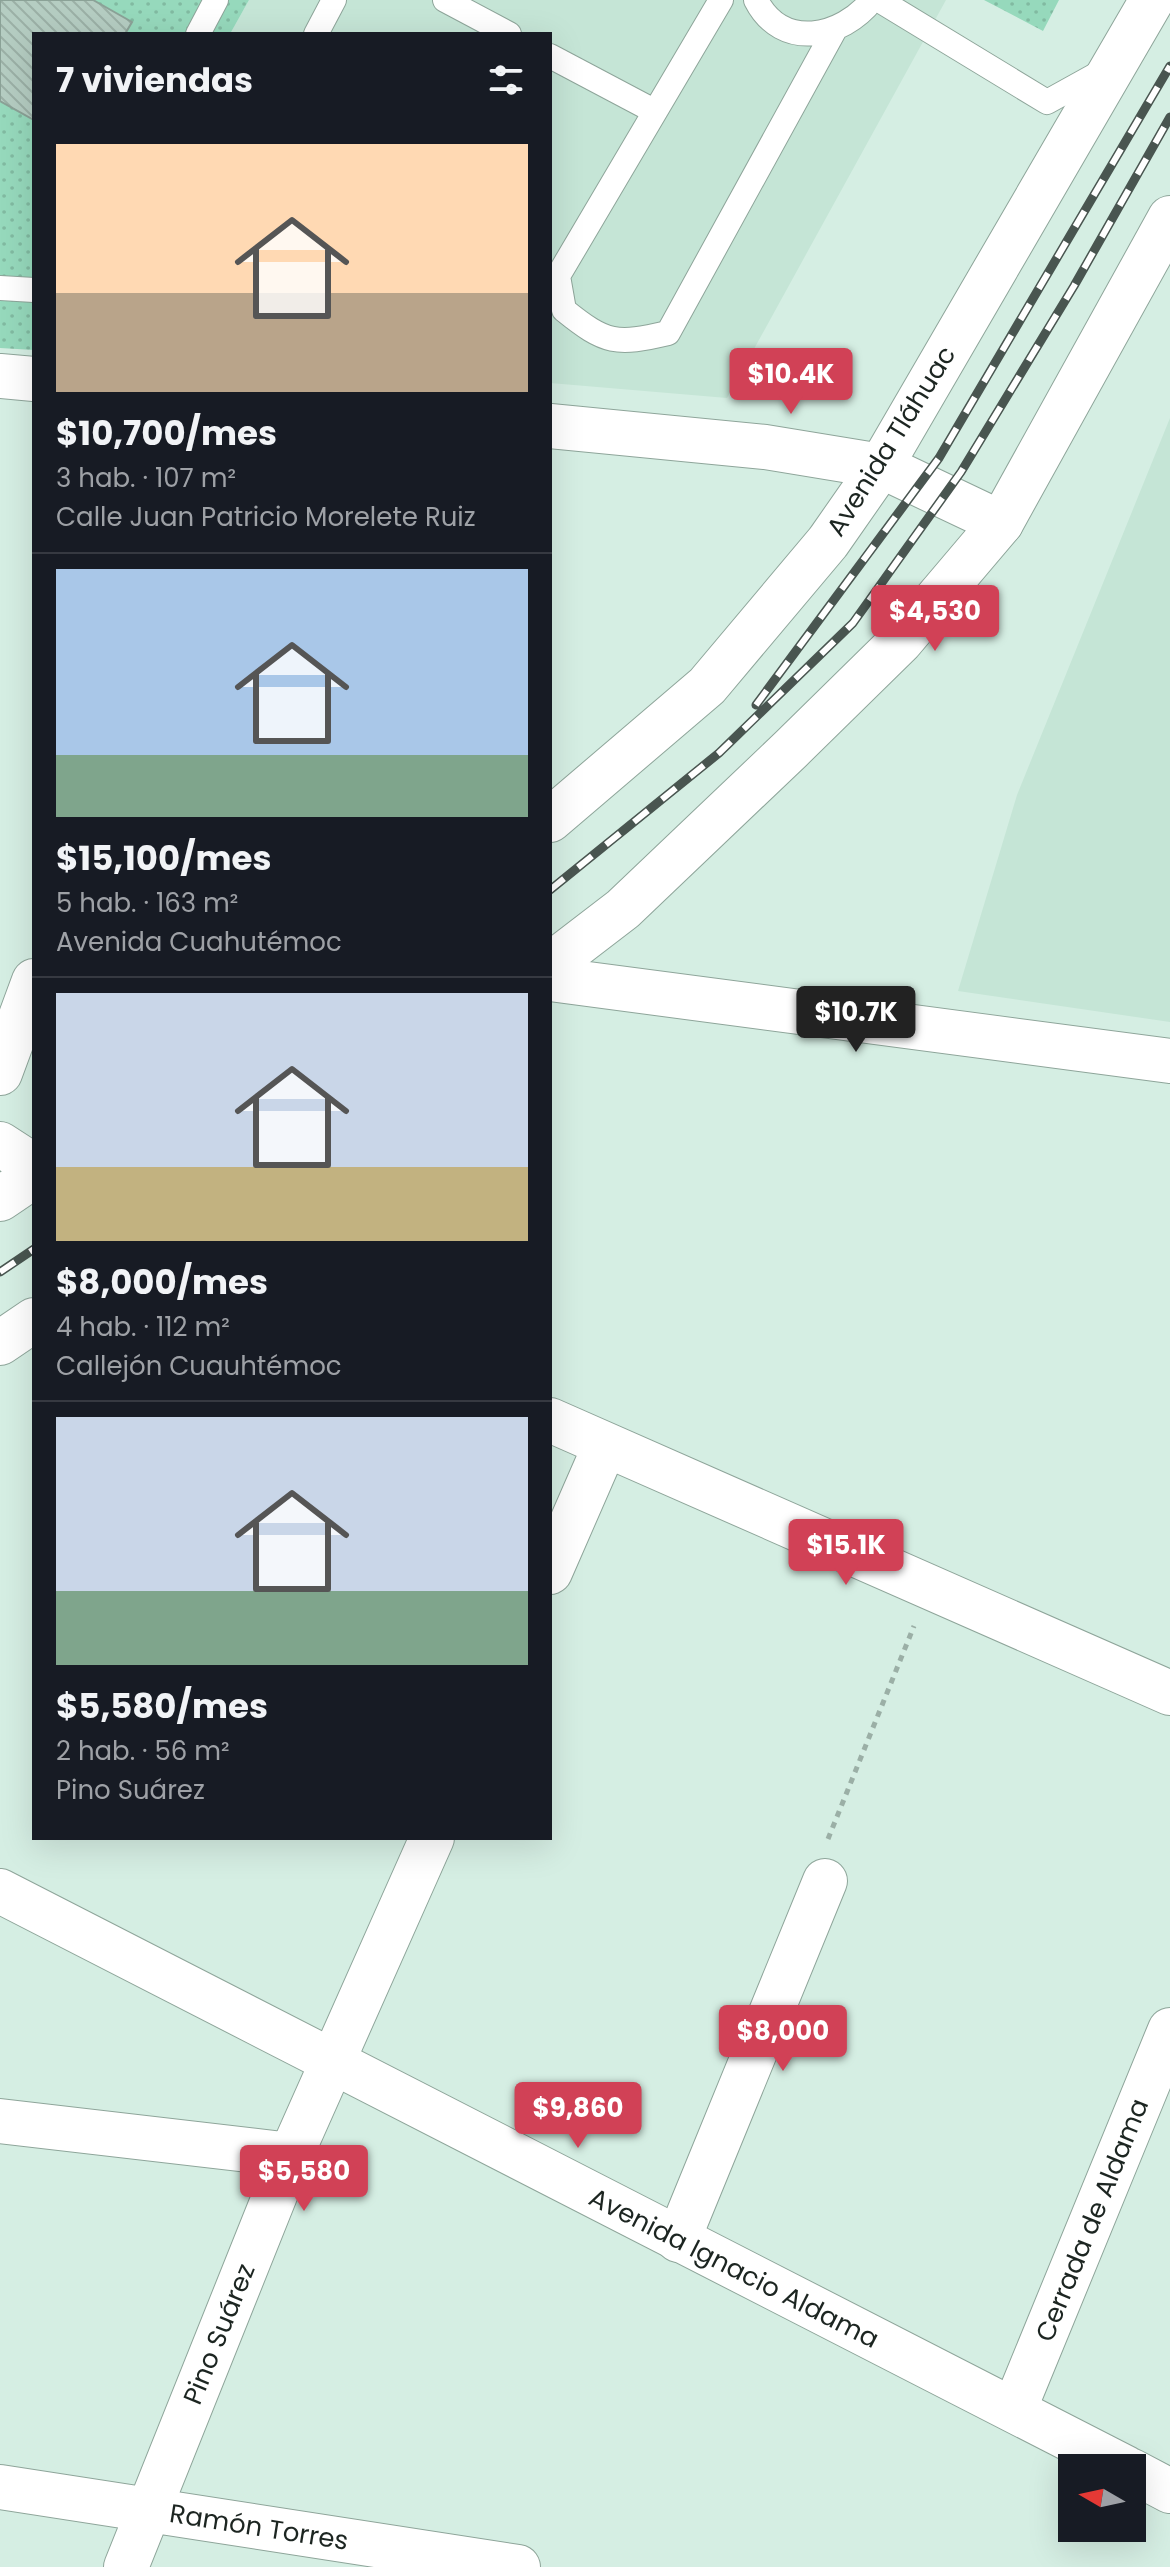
<!DOCTYPE html>
<html lang="es">
<head>
<meta charset="utf-8">
<style>
	body { margin:0; font-family:Poppins,sans-serif; background:#242831; color:#f1f3f6; height:100vh; display:flex; flex-direction:column; font-size:30px; white-space:nowrap }
	* { box-sizing:border-box; margin:0 }
	p { font-size:26px; color:#9ea1a6 }
	.icon { flex:none; width:44px; height:44px; fill:none; stroke:currentColor; stroke-width:2; stroke-linecap:round; stroke-linejoin:round }
	.map { position:relative; flex:1; overflow:hidden }
	.sheet { position:absolute; left:32px; top:32px; width:520px; height:1808px; display:flex; flex-direction:column; background:#171b24; border-radius:0px; box-shadow:0 8px 32px #0002 }
	.sheet>* { flex:none }
	.needle { width:52px; rotate:279deg }
	.buttons { position:absolute; left:1058px; top:2454px; display:grid; gap:16px }
	.buttons a { display:grid; place-items:center; width:88px; height:88px; border-radius:0px; background:#171b24; box-shadow:0 8px 32px #0002; font-size:40px }
	.price { position:absolute; translate:-50% -68px; padding:0 18px; border-radius:8px; background:#d14156; color:#fff; font-size:26px; line-height:52px; filter:drop-shadow(0 2px 4px #0008) }
	.price::after { content:''; position:absolute; left:50%; top:48px; width:24px; height:18px; margin-left:-12px; background:inherit; clip-path:polygon(0 0,100% 0,50% 100%) }
	.price.on { background:#222; color:#fff }
	ul { padding:0; list-style:none }
	li { display:grid; align-content:center; gap:16px; height:424px; padding:0 24px }
	li+li { border-top:2px solid #363941 }
	li span { display:grid; place-items:center; height:248px; border-radius:0px; color:#555 }
	li>.icon { margin-inline-start:auto }
	span .icon { width:144px; height:144px; fill:#fffc; stroke-width:1 }
	li b { font-size:34px }
	h2 { display:flex; justify-content:space-between; align-items:center; height:96px; padding:0 24px; font-size:34px }
	.map>svg:first-child { display:block }
	.built { fill:#c5e5d6 }
	.green { fill:url(#green-dots) }
	.building { fill:url(#building-back-hatch); stroke:#8ba297; stroke-width:2 }
	.lines { fill:none; stroke-linecap:round; stroke-linejoin:round }
	.service-casing { stroke:#8ea59a; stroke-width:26 }
	.minor-casing { stroke:#8ea59a; stroke-width:46 }
	.tertiary-casing { stroke:#8ea59a; stroke-width:46 }
	.secondary-casing { stroke:#8ea59a; stroke-width:46 }
	.path { stroke:#9bafa6; stroke-width:5; stroke-dasharray:6 6; stroke-linecap:butt }
	.service { stroke:#fff; stroke-width:24 }
	.minor { stroke:#fff; stroke-width:44 }
	.tertiary { stroke:#fff; stroke-width:44 }
	.secondary { stroke:#fff; stroke-width:44 }
	.rail-casing { stroke:#495550; stroke-width:9 }
	.rail { stroke:#fff; stroke-width:6; stroke-dasharray:18; stroke-linecap:butt }
	.labels { text-anchor:middle; stroke-width:8; stroke-linejoin:round; paint-order:stroke }
	.street-label { font-size:26px; fill:#1c2521; stroke:#fff }
</style>
</head>
<body>
<div class="map">
<svg width="1170" height="2567" viewBox="0 0 1170 2567">
	<defs>
		<pattern id="green-dots" width="8" height="8" patternUnits="userSpaceOnUse" patternTransform="scale(2)"><rect width="8" height="8" fill="#96d9bc"/><path d="M2 2h.1M6 6h.1" fill="none" stroke="#81baa1" stroke-width="1.8" stroke-linecap="round"/></pattern>
		<pattern id="building-back-hatch" width="6" height="6" patternUnits="userSpaceOnUse" patternTransform="scale(2)"><rect width="6" height="6" fill="#b5cdc2"/><path d="M-1 5l2 2M0 0l6 6M5-1l2 2" fill="none" stroke="#9bb0a6"/></pattern>
	</defs>
	<rect width="100%" height="100%" fill="#d5eee3"/>
	<path class="built" d="M249,0H946L727,398L550,383V34H230Z
		M1170,418V1022L958,991L1017,795Z"/>
	<path class="green" d="M0,0H249L230,34H34V350L0,348Z
		M984,0H1059L1043,31Z"/>
	<path class="building" d="M0,0H93L132,22L125,34H34V120L0,101Z"/>
	<g class="lines">
		<g class="service-casing">
			<path id="service" d="M445,0L509,34
				M721,0L558,276L564,310C606,344 616,345 668,333L834,31
				M756,0C782,51 842,38 872,0
				M879,0L1047,102L1103,71
				M198,34L216,0
				M316,34L334,0
				M550,56L654,111
				M0,288L34,290"/>
		</g>
		<g class="minor-casing">
			<path id="minor" d="M550,979L1170,1061
				M0,1073L34,981
				M0,1144L34,1166
				M550,1572L605,1446
				M0,2121L291,2155
				M678,2240L825,1881
				M1014,2410L1170,2030
				M0,2487L518,2567
				M126,2567L291,2155L432,1838"/>
		</g>
		<g class="tertiary-casing">
			<path id="tertiary" d="M0,376L34,379
				M550,426L765,447L881,466L1001,523
				M550,1420L1170,1693
				M0,1891L1126,2468
				M1132,2471L1170,2491"/>
		</g>
		<g class="secondary-casing">
			<path id="secondary" d="M550,820L707,686L828,542L881,466L1152,0
				M550,965L623,909L791,749L901,641L1001,523L1170,218
				M0,1199L34,1176
				M0,1343L34,1320"/>
		</g>
		<path class="path" d="M828,1839L914,1626"/>
		<use href="#service" class="service"/>
		<use href="#minor" class="minor"/>
		<use href="#tertiary" class="tertiary"/>
		<use href="#secondary" class="secondary"/>
		<g class="rail-casing">
			<path id="rail" d="M756,705L939,458L1170,66
				M550,890L719,753L853,623L961,472L1074,286L1170,117
				M0,1272L34,1249"/>
		</g>
		<use href="#rail" class="rail"/>
	</g>
	<g class="labels">
		<g class="street-label">
			<text transform="translate(891 441) rotate(-58)" y="9">Avenida Tláhuac</text>
			<text transform="translate(1092 2220) rotate(-68)" y="9">Cerrada de Aldama</text>
			<text transform="translate(734 2268) rotate(27)" y="9">Avenida Ignacio Aldama</text>
			<text transform="translate(219 2334) rotate(-68)" y="9">Pino Suárez</text>
			<text transform="translate(259 2527) rotate(9)" y="9">Ramón Torres</text>
		</g>
	</g>
</svg>
<div class="buttons">
<a><svg class="needle" viewBox="-14 -14 28 28"><path d="M0-13l5 13h-10z" fill="#e53935"/><path d="M0 13l5-13h-10z" fill="#9ea1a6"/></svg></a>
</div>
<b class="price" style="left:791px;top:416px">$10.4K</b>
<b class="price" style="left:935px;top:653px">$4,530</b>
<b class="price on" style="left:856px;top:1054px">$10.7K</b>
<b class="price" style="left:846px;top:1587px">$15.1K</b>
<b class="price" style="left:783px;top:2073px">$8,000</b>
<b class="price" style="left:578px;top:2150px">$9,860</b>
<b class="price" style="left:304px;top:2213px">$5,580</b>
<section class="sheet">
<h2>7 viviendas<svg class="icon" aria-label="filters" viewBox="0 0 24 24"><path d="M4 7h16M4 17h16"/><circle cx="9" cy="7" r="2"/><circle cx="15" cy="17" r="2"/></svg></h2>
<ul>
<li><span style="background:linear-gradient(#ffd9b3 60%,#b9a48a 0)"><svg class="icon" aria-label="home" viewBox="0 0 24 24"><path d="M3 11l9-7 9 7M6 9v11h12V9"/></svg></span><div><b>$10,700/mes</b><p>3 hab. · 107 m²</p><p>Calle Juan Patricio Morelete Ruiz</p></div></li>
<li><span style="background:linear-gradient(#a9c7e8 75%,#7fa58c 0)"><svg class="icon" aria-label="home" viewBox="0 0 24 24"><path d="M3 11l9-7 9 7M6 9v11h12V9"/></svg></span><div><b>$15,100/mes</b><p>5 hab. · 163 m²</p><p>Avenida Cuahutémoc</p></div></li>
<li><span style="background:linear-gradient(#c9d6e8 70%,#c2b280 0)"><svg class="icon" aria-label="home" viewBox="0 0 24 24"><path d="M3 11l9-7 9 7M6 9v11h12V9"/></svg></span><div><b>$8,000/mes</b><p>4 hab. · 112 m²</p><p>Callejón Cuauhtémoc</p></div></li>
<li><span style="background:linear-gradient(#c9d6e8 70%,#7fa58c 0)"><svg class="icon" aria-label="home" viewBox="0 0 24 24"><path d="M3 11l9-7 9 7M6 9v11h12V9"/></svg></span><div><b>$5,580/mes</b><p>2 hab. · 56 m²</p><p>Pino Suárez</p></div></li>
</ul>
</section>
</div>
</body>
</html>
